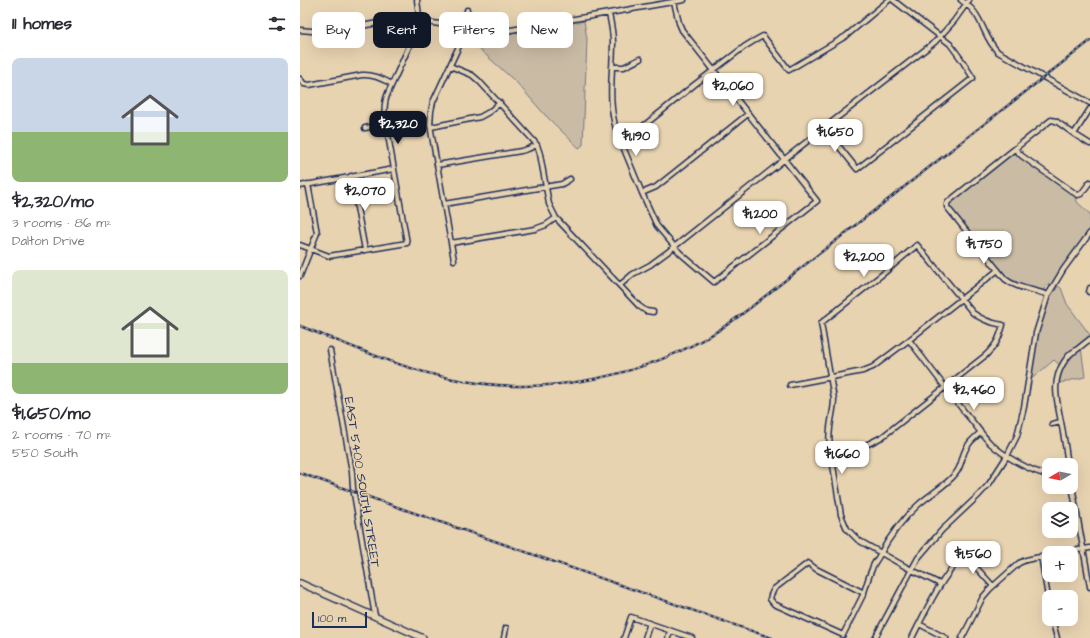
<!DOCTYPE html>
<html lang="en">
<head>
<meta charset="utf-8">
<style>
	body { margin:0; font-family:"Architects Daughter",sans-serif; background:#f2f2f3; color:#2b2b33; height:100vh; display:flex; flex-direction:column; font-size:15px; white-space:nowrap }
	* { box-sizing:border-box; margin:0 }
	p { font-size:13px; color:#7c7c81 }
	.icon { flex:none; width:22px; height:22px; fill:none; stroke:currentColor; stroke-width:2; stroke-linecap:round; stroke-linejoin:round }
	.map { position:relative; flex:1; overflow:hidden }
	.drawer { display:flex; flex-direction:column; background:#fff; width:300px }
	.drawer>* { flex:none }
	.top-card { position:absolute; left:12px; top:12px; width:380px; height:36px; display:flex; gap:8px }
	.needle { width:26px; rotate:260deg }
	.controls { position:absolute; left:742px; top:458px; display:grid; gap:8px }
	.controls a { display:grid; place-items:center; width:36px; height:36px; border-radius:8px; background:#fff; box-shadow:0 4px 16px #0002; font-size:20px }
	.scale { position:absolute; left:12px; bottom:10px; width:55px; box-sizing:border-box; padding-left:4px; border:2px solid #1b2f5e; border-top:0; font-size:11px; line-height:14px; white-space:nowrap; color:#1b2f5e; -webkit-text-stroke:3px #e8d3b1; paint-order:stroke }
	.price { position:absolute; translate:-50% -34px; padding:0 9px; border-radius:8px; background:#fff; color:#222; font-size:13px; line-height:26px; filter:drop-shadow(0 1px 2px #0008) }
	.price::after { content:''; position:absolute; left:50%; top:24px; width:12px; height:9px; margin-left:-6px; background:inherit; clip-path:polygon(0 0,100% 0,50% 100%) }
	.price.on { background:#111827; color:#fff }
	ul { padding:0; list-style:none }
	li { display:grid; align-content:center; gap:8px; height:212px; padding:0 12px }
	li span { display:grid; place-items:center; height:124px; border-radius:8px; color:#555 }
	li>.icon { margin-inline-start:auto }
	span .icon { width:72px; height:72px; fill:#fffc; stroke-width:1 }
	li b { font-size:17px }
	h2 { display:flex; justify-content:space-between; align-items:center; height:48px; padding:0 12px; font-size:17px }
	.chip { padding:0 14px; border-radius:8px; background:#fff; box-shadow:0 4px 16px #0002; font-size:14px; line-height:36px }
	.chip.on { background:#111827; color:#fff }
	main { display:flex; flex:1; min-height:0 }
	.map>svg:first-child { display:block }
	.green { fill:#cabba5; stroke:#727582 }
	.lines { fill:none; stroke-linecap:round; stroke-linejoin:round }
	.minor-casing { stroke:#1b2f5e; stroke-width:7 }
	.major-casing { stroke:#1b2f5e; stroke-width:8 }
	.minor { stroke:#e8d3b1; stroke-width:4 }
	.major { stroke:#e8d3b1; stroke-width:5.5 }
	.rail-casing { stroke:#1b2f5e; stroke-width:2.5 }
	.rail { stroke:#e8d3b1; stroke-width:1; stroke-dasharray:3; stroke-linecap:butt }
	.labels { text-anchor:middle; stroke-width:3; stroke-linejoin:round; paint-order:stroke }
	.street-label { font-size:13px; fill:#1b2f5e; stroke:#e8d3b1 }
</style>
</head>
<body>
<main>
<section class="drawer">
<h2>11 homes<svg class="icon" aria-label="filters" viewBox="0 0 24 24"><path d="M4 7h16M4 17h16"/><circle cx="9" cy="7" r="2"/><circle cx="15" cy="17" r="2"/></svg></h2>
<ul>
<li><span style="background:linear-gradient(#c9d6e8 60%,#8fb573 0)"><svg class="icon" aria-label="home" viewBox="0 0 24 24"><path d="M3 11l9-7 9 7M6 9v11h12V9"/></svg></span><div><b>$2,320/mo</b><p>3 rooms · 86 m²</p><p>Dalton Drive</p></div></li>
<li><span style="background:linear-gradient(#dfe7d0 75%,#8fb573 0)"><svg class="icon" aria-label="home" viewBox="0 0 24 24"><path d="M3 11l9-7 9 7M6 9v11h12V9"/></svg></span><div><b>$1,650/mo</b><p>2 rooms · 70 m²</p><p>550 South</p></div></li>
</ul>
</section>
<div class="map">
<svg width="790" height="638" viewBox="0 0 790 638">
	<rect width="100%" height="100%" fill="#e8d3b1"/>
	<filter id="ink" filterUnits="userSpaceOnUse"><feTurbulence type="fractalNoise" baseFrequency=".025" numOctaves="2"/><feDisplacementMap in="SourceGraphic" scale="8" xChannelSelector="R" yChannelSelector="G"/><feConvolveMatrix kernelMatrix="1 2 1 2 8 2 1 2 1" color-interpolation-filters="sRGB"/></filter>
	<g filter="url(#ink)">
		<path class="green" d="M284,21L287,39L283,145L279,148L245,115L217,83L166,37L168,33L171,32L193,35L207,34Z
			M715,149L776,194L777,202L790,214V233L754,284L747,285L742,292L711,283L647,207L648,202Z
			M758,286L761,288L767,304L790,335V339L781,347L785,377L755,384L761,366L754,360L729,381L734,347L748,295L755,291Z"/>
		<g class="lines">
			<g class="minor-casing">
				<path id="minor" d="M661,0C668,5 673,9 677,16C685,29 687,41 698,52L790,103
					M167,10L163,33L159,46L133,102L131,111L130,125L144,204L262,184L270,179
					M309,14C311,23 313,32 313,42C313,71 307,103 317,132L342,193L357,226L380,253L414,282L517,201L382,30L379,23L374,2
					M0,30L23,32L39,30L100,19L113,20L187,31H205L384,0
					M150,66L172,75L179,81L232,139L237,145L240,154L249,204L256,218L339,306L346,311L353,312
					M312,67H324L340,59
					M0,79L4,84L9,85L62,75C73,74 82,79 92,84
					M131,127L180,117L189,112L200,103
					M65,128L86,124
					M524,128L557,169L673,78L661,59L650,44L593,0
					M774,134L790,109
					M321,140L336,132L394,85L444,47L452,42L463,36L489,70L546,36L589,0
					M715,149L722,156L776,194L778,195L781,194L790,182
					M137,165L221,151L228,149L237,145
					M51,176L65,250
					M0,186L94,169
					M342,193L356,187L448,114
					M144,204L151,243L235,229L246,225L256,218
					M151,243L154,260
					M0,245L29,256L107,243L85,118C84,110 84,102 88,93L117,29L119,16L117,0
					M0,276L17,233L8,184
					M320,285L333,274L350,265L369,251L524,128L635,42L654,21L669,0
					M789,292L790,288
					M748,295C734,289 717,289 705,279L647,207V204L648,202L751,120L756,121L774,134L790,144
					M609,340C628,365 647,390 667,415C675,424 682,435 690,443C704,456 731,472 749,475
					M30,350L52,472L53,488L75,616
					M490,385L563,371L573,367L609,340L698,270
					M752,424L761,422
					M531,453L564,446L582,437L686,355C697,344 699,339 703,325C691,323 682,320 673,313L617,245L584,273L521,323L534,399C534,409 531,418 530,428C529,436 529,445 531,453L541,515L547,529L558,540L606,567L640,584
					M768,465C766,451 764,436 761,422C757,400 751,382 764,362C768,357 769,353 775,351L790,339
					M771,480L790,587
					M759,553L790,548
					M741,556L749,603
					M564,593L516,569L508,563L474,589L471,595L470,599L474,604L543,635L563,595C566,587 568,578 572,569C573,564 577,560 579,556C590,536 601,520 618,505C630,494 646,486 656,473C661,467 661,461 664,453C667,444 673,439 681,432
					M752,619L757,638
					M619,624L646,638
					M204,638L206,628
					M324,638L331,617L392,638
					M345,638L350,623
					M368,638L370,631
					M575,638L618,558L642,530L678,496L689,484L707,456L717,436L724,407L736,333L748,295L763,270L790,233
					M612,638C627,608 641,578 664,554L693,586
					M662,638L683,597L690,589L719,563L726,560L749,555"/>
			</g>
			<g class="major-casing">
				<path id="major" d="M0,583L123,638"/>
			</g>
			<use href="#minor" class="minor"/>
			<use href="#major" class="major"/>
			<g class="rail-casing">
				<path id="rail" d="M0,326C49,345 97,367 148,378C236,397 330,381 408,337C423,328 437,318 450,308L790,41
					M0,473L472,638"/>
			</g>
			<use href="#rail" class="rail"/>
		</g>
	</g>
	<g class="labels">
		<g class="street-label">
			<text transform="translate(63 482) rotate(81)" y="5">EAST 5400 SOUTH STREET</text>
		</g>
	</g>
</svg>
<div class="controls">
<a><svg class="needle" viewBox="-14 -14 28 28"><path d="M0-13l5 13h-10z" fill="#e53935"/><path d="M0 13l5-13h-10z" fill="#7c7c81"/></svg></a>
<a><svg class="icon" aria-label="layers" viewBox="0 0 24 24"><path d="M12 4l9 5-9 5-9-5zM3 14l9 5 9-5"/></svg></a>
<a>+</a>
<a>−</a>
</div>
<div class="scale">100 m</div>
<b class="price" style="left:433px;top:107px">$2,060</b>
<b class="price on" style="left:98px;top:145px">$2,320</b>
<b class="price" style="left:535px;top:153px">$1,650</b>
<b class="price" style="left:336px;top:157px">$1,190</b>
<b class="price" style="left:65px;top:212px">$2,070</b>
<b class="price" style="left:460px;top:235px">$1,200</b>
<b class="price" style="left:684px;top:265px">$1,750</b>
<b class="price" style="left:564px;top:278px">$2,200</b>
<b class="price" style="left:674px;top:411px">$2,460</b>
<b class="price" style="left:542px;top:475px">$1,660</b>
<b class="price" style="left:673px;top:575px">$1,560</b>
<div class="top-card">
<a class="chip">Buy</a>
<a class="chip on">Rent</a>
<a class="chip">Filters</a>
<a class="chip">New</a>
</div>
</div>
</main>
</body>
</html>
